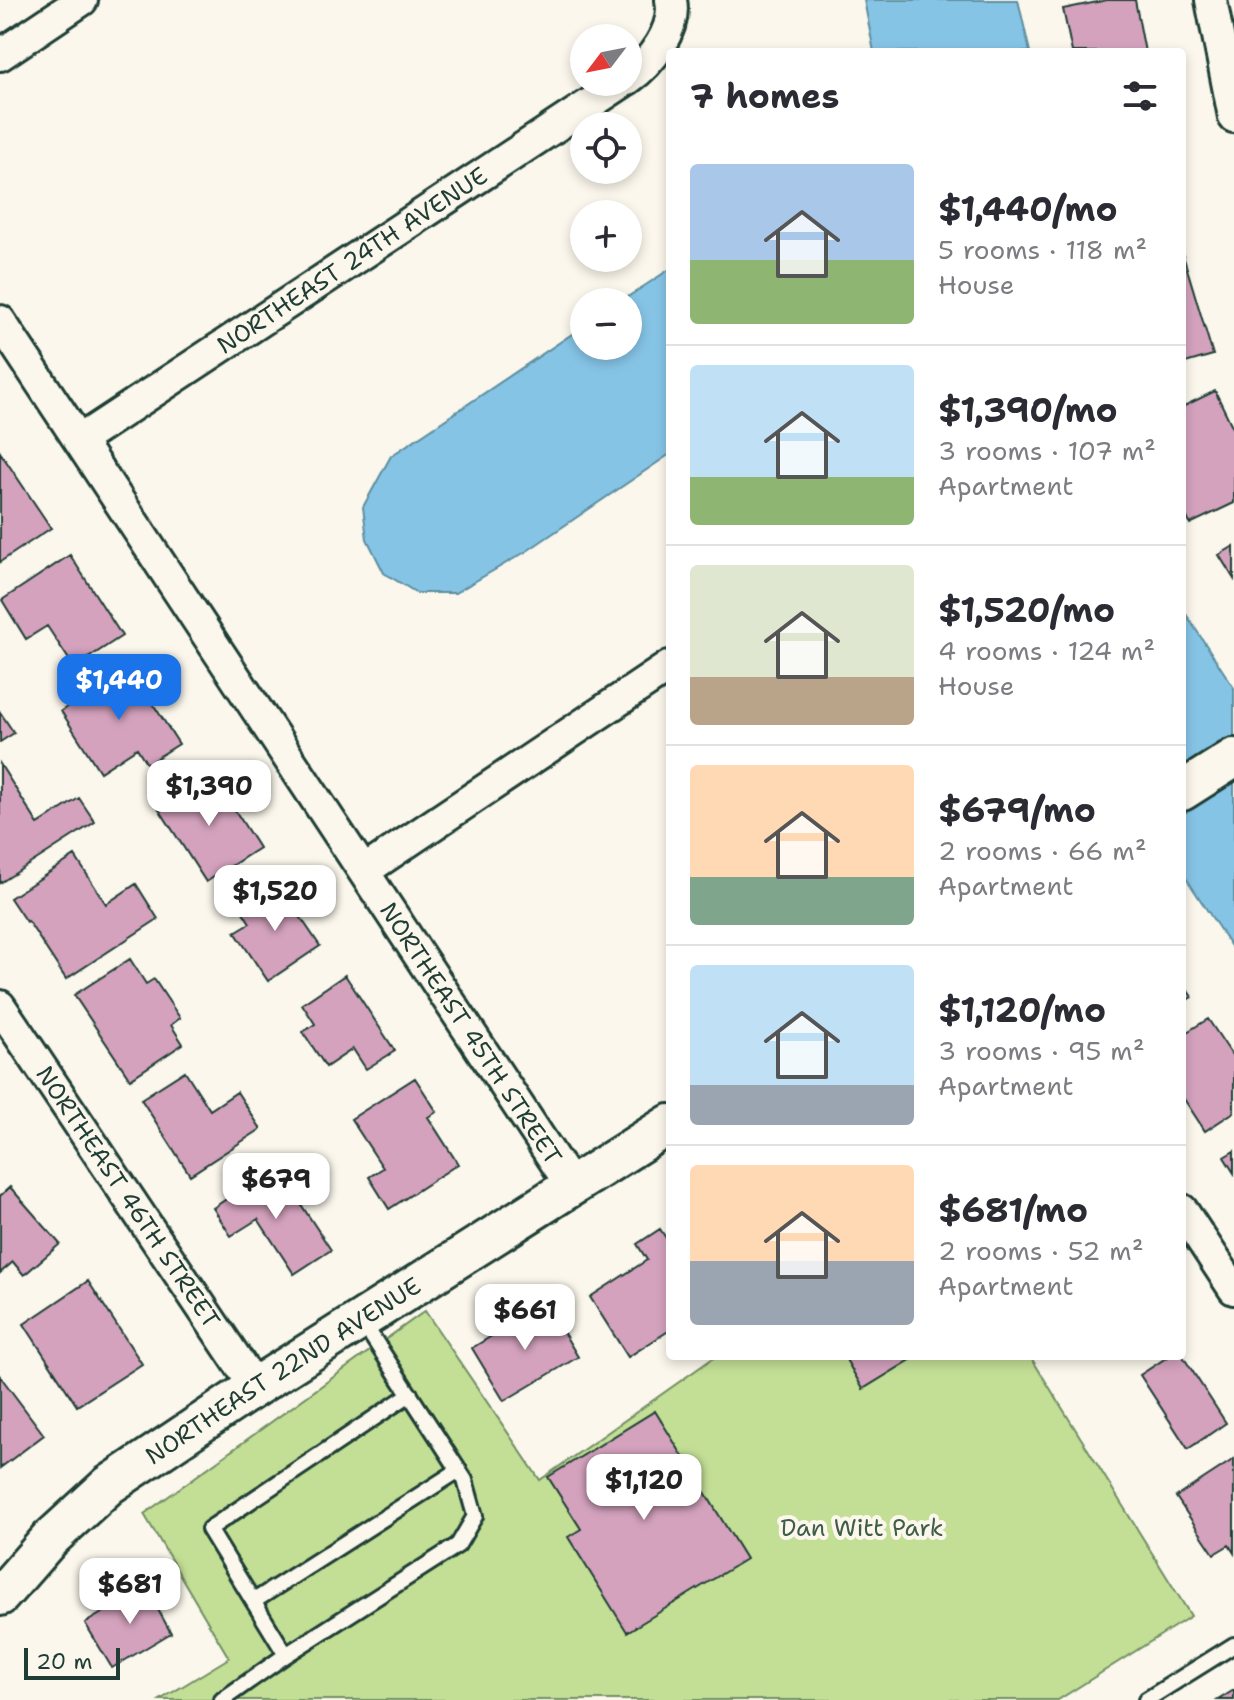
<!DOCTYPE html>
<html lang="en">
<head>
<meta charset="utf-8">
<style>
	body { margin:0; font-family:"Shantell Sans",sans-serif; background:#f7f7f7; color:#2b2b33; height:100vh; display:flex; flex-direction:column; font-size:30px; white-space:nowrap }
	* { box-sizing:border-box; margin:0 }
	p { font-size:26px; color:#7c7c81 }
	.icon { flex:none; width:44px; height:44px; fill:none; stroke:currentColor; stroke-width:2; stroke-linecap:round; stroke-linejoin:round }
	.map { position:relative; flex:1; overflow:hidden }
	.drawer { position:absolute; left:666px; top:48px; width:520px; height:1312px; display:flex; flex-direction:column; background:#fff; border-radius:8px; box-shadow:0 4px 12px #0003 }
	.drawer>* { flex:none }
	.needle { width:52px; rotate:238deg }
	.buttons { position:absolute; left:570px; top:24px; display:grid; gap:16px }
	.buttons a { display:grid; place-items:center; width:72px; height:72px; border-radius:50%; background:#fff; box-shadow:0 4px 12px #0003; font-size:40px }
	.scale { position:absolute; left:24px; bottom:20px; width:96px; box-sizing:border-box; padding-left:8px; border:4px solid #1f3d34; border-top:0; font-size:22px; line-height:28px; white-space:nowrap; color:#1f3d34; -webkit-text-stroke:6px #fbf7ec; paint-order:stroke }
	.price { position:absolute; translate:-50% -68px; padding:0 18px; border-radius:16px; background:#fff; color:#222; font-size:26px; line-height:52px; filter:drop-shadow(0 2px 4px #0008) }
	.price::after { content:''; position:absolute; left:50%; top:48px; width:24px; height:18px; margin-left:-12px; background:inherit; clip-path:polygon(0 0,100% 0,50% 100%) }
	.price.current { background:#1a73e8; color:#fff }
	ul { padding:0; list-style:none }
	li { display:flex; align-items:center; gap:24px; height:200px; padding:0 24px }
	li+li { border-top:2px solid #e1e1e2 }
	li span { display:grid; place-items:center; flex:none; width:224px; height:160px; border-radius:8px; color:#555 }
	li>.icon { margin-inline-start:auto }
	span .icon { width:96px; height:96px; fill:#fffc; stroke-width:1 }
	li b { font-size:34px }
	h2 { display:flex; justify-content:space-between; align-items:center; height:96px; padding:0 24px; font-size:34px }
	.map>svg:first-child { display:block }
	.green { fill:#c3df96; stroke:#718e65; stroke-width:2 }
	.water { fill:#86c4e6; stroke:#5d8e9f; stroke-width:2 }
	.building { fill:#d4a2bd; stroke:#1f3d34; stroke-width:2 }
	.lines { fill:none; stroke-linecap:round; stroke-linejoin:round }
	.service-casing { stroke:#1f3d34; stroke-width:20 }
	.minor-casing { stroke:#1f3d34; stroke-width:36 }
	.tertiary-casing { stroke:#1f3d34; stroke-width:44 }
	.service { stroke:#fbf7ec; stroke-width:14 }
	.minor { stroke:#fbf7ec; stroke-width:30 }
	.tertiary { stroke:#fbf7ec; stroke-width:38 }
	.labels { text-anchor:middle; stroke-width:8; stroke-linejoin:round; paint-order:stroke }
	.street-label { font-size:24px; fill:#1f3d34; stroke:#fbf7ec }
	.park-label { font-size:24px; fill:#405d48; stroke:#fbf7ec }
</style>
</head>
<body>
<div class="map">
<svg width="1234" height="1700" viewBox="0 0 1234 1700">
	<rect width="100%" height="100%" fill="#fbf7ec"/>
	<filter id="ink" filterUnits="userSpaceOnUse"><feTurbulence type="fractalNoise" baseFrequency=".0125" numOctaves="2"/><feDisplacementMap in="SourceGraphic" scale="16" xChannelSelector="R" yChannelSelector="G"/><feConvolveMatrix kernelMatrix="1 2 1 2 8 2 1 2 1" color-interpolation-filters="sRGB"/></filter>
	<g filter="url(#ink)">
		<path class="green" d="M425,1311L540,1480L716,1356H1030L1191,1616L1058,1700H160L229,1658L144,1514Z"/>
		<path class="water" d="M864,0H1018L1030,52H874Z
			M670,269V454L527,551L455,593H417L384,573L367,539L363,507L391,456L584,326V346H628V302H620Z
			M1182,608L1234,688V951L1182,872Z"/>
		<path class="building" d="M1107,0H1135L1145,52H1072L1063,9Z
			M1182,252L1213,355L1182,364Z
			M1215,391L1234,430V503L1190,524L1182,507V407Z
			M0,452L51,528L0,562Z
			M1234,546V579L1219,555Z
			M70,555L122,636L74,667L47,626L26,639L2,600Z
			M129,667L179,744L147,764L137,748L100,772L61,711Z
			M0,712L14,733L0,742Z
			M0,764L38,824L79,798L95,822L0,883Z
			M212,774L259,848L206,882L159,809Z
			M75,856L106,904L136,884L158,919L66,979L28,921L26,922L10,898Z
			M278,884L320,946L268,981L235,932L250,923L241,909Z
			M130,959L146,984L154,979L180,1018L171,1025L183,1044L130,1079L74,995Z
			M345,975L395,1051L366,1069L353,1049L326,1067L303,1032L315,1024L302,1004Z
			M1182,982L1192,997L1182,1003Z
			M1208,1019L1234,1058V1112L1205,1131L1182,1096V1035Z
			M185,1071L210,1110L237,1092L261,1129L190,1175L141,1099Z
			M415,1078L437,1112L428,1117L458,1164L389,1209L369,1177L383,1168L351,1119Z
			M1234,1151V1173L1224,1157Z
			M281,1174L331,1250L294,1274L258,1219L231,1236L213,1208L255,1180L260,1188Z
			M10,1187L60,1244L24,1275L13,1262L0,1273V1196Z
			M660,1229L670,1244V1330L628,1357L590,1297L647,1260L637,1244Z
			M88,1281L142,1364L77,1406L24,1324Z
			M546,1303L578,1357L504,1401L472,1348Z
			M1182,1355L1226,1423L1188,1449L1140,1375L1169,1356Z
			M844,1356H917L863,1389Z
			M0,1376L44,1435L0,1468Z
			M655,1411L746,1559L627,1632L568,1537L581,1529L548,1477Z
			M1234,1459V1553L1229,1545L1214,1554L1176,1497Z
			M155,1582L166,1601L156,1606L171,1633L112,1668L85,1623Z
			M1234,1690V1700H1218Z"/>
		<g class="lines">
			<g class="service-casing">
				<path id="service" d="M254,1601L459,1470
					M286,1655L209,1529L410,1394
					M222,1700L286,1655L458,1545L475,1516L465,1480L362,1321
					M1146,1700L1234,1645"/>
			</g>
			<g class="minor-casing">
				<g id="minor">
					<path d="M1211,0L1234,117"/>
					<path d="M0,55L82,0"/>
					<path d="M628,79C651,63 677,29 671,0"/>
					<path id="s1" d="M0,321L572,1187"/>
					<path id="s2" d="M80,440L623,82"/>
					<path d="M364,871L670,666"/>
					<path id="s3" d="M0,1006L255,1387"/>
					<path d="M1182,1210L1234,1289"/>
				</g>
			</g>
			<g class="tertiary-casing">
				<g id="tertiary">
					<path d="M1182,791L1234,758"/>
					<path id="s4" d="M0,1596L50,1539L109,1485L255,1387L670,1124"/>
				</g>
			</g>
			<use href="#service" class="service"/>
			<use href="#minor" class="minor"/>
			<use href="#tertiary" class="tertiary"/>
		</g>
	</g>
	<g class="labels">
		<g class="street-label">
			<text dy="8" stroke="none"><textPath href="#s2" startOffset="326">NORTHEAST 24TH AVENUE</textPath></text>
			<text dy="8" stroke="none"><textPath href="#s1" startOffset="854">NORTHEAST 45TH STREET</textPath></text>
			<text dy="8" stroke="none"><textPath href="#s3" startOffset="230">NORTHEAST 46TH STREET</textPath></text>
			<text dy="8" stroke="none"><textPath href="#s4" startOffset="364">NORTHEAST 22ND AVENUE</textPath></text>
		</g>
		<g class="park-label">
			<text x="862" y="1536">Dan Witt Park</text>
		</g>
	</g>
</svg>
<div class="buttons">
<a><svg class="needle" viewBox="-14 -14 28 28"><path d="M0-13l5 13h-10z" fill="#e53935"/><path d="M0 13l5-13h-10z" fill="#7c7c81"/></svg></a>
<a><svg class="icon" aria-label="locate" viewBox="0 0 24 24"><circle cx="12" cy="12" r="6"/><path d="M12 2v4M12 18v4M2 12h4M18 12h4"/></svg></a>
<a>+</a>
<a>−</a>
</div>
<div class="scale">20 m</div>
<b class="price current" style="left:119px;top:722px">$1,440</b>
<b class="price" style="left:209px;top:828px">$1,390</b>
<b class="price" style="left:275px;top:933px">$1,520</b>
<b class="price" style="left:276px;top:1221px">$679</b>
<b class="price" style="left:525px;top:1352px">$661</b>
<b class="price" style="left:644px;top:1522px">$1,120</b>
<b class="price" style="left:130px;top:1626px">$681</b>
<section class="drawer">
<h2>7 homes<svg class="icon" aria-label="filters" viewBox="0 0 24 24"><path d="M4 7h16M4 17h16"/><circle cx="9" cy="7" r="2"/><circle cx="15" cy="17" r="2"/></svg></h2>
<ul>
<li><span style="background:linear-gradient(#a9c7e8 60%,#8fb573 0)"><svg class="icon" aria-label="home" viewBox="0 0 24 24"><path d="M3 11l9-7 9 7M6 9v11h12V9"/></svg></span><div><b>$1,440/mo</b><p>5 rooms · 118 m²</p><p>House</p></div></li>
<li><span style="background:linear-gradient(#bfe0f5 70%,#8fb573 0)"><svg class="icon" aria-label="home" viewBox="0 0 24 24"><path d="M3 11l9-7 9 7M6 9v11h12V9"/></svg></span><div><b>$1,390/mo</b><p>3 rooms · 107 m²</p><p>Apartment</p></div></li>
<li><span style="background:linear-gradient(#dfe7d0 70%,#b9a48a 0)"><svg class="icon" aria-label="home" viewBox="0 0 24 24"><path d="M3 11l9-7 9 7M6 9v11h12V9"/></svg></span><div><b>$1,520/mo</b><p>4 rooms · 124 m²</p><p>House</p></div></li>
<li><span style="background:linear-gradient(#ffd9b3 70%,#7fa58c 0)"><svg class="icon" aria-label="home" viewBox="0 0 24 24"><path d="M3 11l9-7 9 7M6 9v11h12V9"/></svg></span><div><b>$679/mo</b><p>2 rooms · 66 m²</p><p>Apartment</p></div></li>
<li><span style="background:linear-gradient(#bfe0f5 75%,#9aa5b1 0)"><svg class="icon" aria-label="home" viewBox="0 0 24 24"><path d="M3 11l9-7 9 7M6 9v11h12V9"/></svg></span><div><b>$1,120/mo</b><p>3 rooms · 95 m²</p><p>Apartment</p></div></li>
<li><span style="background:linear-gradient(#ffd9b3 60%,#9aa5b1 0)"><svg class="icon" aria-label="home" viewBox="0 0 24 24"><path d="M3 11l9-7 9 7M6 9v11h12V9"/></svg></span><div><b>$681/mo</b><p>2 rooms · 52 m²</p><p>Apartment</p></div></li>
</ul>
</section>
</div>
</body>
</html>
